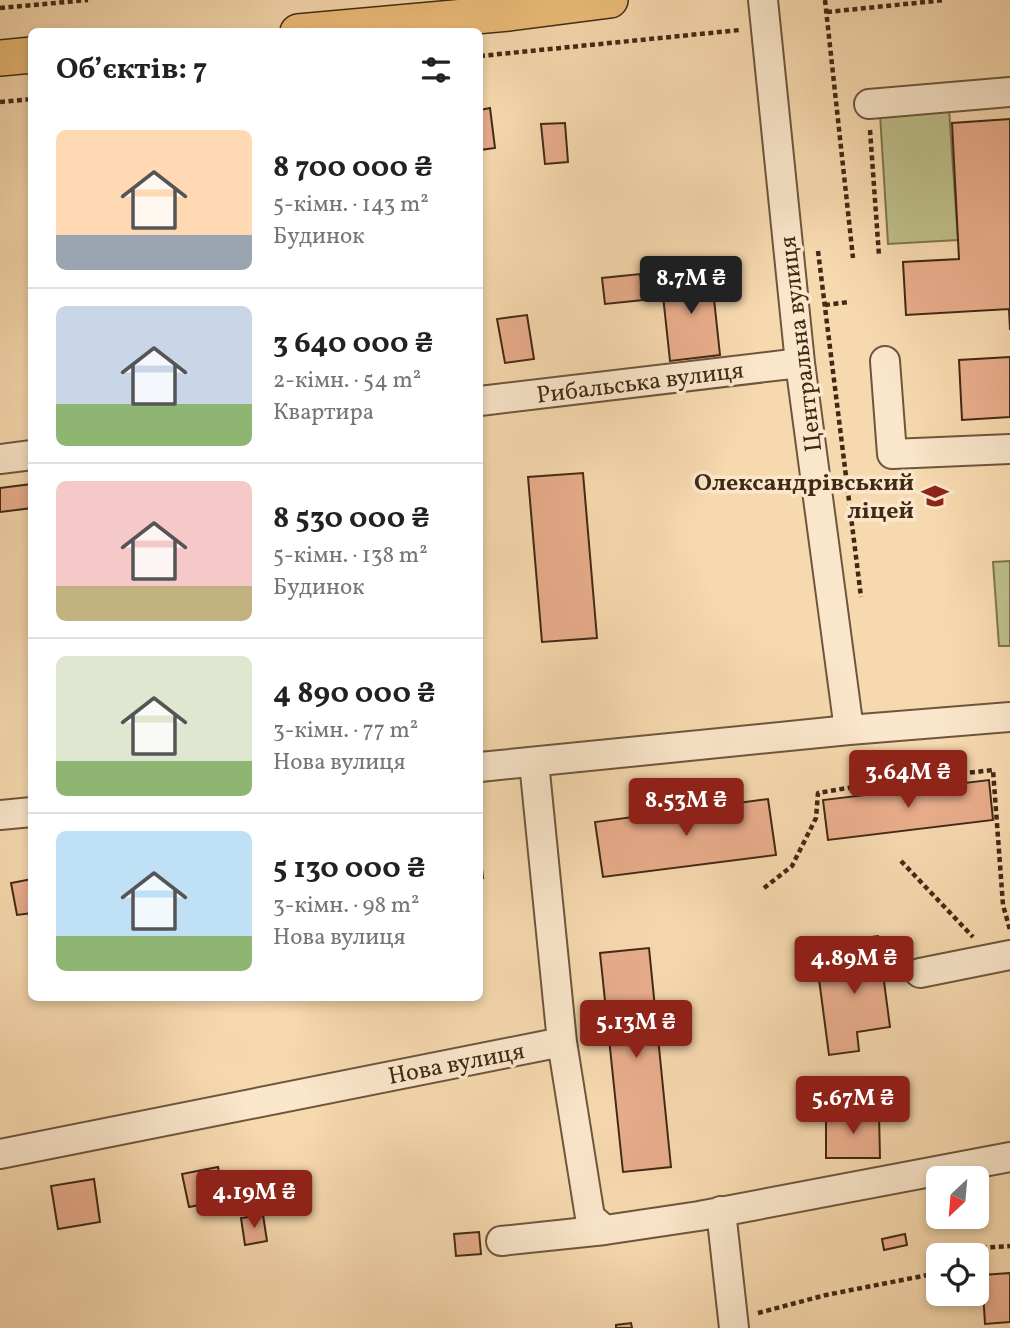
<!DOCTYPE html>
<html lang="uk">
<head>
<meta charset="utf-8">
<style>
	body { margin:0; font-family:Vollkorn,serif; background:#f2f2f2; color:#222; height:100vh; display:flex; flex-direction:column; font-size:26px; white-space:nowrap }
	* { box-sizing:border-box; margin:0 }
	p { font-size:23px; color:#767676 }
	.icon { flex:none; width:38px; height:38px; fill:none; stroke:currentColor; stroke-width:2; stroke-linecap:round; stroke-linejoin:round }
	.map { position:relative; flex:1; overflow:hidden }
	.panel { position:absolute; left:28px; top:28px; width:455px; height:973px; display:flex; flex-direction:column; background:#fff; border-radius:10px; box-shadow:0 4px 10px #0003 }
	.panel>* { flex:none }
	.needle { width:46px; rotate:206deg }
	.fabs { position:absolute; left:926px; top:1166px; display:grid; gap:14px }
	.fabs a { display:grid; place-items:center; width:63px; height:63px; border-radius:10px; background:#fff; box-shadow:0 4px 10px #0003; font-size:35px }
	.price { position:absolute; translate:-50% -60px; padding:0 16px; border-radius:7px; background:#8f2418; color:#fff; font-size:23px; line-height:46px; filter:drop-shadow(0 2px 4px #0008) }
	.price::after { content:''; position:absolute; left:50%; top:42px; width:21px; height:16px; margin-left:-10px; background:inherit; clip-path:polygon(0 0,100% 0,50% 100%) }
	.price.current { background:#222; color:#fff }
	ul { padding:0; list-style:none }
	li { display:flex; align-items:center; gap:21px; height:175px; padding:0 28px }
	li+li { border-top:2px solid #e0e0e0 }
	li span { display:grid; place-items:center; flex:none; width:196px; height:140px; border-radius:10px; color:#555 }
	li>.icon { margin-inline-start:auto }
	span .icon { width:84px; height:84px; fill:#fffc; stroke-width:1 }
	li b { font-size:30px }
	h2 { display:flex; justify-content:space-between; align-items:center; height:84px; padding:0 28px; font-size:30px }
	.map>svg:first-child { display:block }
	.green { fill:#bebf8a; stroke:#807450; stroke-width:2 }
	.building { fill:#e9ad8c; stroke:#412a15; stroke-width:2 }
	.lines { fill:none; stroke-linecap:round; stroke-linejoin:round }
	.minor-casing { stroke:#6e563c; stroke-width:32 }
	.major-casing { stroke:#412a15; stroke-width:38 }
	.path { stroke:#412a15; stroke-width:4.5; stroke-dasharray:5 3.5; stroke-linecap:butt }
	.minor { stroke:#fae6cb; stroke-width:28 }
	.major { stroke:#ecbc78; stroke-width:35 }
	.labels { text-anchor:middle; stroke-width:7; stroke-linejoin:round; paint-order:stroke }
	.street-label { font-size:24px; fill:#412a15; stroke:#fae6cb }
	.poi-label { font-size:24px; font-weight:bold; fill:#412a15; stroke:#fae6cb; text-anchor:end }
</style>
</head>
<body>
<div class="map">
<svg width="1010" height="1328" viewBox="0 0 1010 1328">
	<rect width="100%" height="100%" fill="#f7d9af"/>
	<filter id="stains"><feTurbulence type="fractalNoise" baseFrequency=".00286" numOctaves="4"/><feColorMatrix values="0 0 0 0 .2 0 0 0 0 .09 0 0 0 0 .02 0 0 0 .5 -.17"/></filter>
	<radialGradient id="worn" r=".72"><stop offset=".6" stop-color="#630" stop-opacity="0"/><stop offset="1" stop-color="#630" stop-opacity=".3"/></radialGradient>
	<path class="green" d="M949,109L958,240L888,244L880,114Z
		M1010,561V646H999L993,562Z"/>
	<path class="building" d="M490,108L495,148L480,150V110Z
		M1010,119V330L1009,309L906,315L903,262L959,259L952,123Z
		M565,123L568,162L545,164L541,124Z
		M711,271L720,355L670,361L661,277Z
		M640,274L643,300L605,304L602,278Z
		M527,315L534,359L505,363L497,319Z
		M1010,357V417L962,420L959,360Z
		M583,473L597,638L542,642L528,477Z
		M32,484V508L0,512V488Z
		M989,780L993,820L828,840L823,800Z
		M768,799L776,855L603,877L595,822Z
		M480,851L483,878H480Z
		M32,879V913L17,915L11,883Z
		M878,936L890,1027L857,1032L859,1051L829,1055L817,964L851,959L848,940Z
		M649,948L671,1167L623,1172L600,953Z
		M879,1114L880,1158H826V1115Z
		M218,1167L225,1200L189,1207L182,1174Z
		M94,1179L100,1222L58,1229L51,1186Z
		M263,1215L267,1241L245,1245L241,1218Z
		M479,1232L481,1254L456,1256L454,1234Z
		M905,1234L907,1245L884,1250L882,1239Z
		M1010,1273V1322L985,1324L982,1275Z
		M631,1323L632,1328H616V1325Z"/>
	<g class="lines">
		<g class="minor-casing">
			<path id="minor" d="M763,0L800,363L849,730
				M869,104L1010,92
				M885,361L892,454L1010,449
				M480,401L800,363
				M0,459L32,455
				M534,762L562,1042
				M480,767L849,730L1010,717
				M0,815L32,812
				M920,973L1010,955
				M0,1154L562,1042L590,1217L605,1230L699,1216L1010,1157
				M721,1211L734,1328
				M501,1241L605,1230"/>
		</g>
		<g class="major-casing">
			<path id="major" d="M298,32L509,13L610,0
				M0,58L32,55"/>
		</g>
		<path class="path" d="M825,0L853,258
			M0,8L88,0
			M827,12L945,0
			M480,56L740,30
			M0,102L32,99
			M870,130L879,256
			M818,251L861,597
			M825,305L849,302
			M877,783L993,770L1003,905L1010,930
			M901,861L973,937
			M764,888L792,866L816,818L818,793L877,783L873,753
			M967,1255L977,1248L1010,1246
			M758,1313L826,1295L938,1273"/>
		<use href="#minor" class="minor"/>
		<use href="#major" class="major"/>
	</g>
	<defs>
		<g id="school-bare" transform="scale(2.1)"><path d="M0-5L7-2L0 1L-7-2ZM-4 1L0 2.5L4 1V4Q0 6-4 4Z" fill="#8f2418" stroke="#fae6cb" stroke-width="2.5" paint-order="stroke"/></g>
	</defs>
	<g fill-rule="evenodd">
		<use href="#school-bare" x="935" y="496"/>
	</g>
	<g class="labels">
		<g class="street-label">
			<text transform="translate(800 344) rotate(-97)" y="8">Центральна вулиця</text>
			<text transform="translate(640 382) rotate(-7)" y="8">Рибальська вулиця</text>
			<text transform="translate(456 1063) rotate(-11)" y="8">Нова вулиця</text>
		</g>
		<g class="poi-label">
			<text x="914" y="490">Олександрівський<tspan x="914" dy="28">ліцей</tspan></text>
		</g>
	</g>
	<rect width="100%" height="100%" filter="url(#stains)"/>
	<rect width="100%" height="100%" fill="url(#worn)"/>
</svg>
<div class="fabs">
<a><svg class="needle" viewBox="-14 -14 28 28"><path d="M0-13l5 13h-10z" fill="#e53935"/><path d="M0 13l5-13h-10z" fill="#767676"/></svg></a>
<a><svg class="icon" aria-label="locate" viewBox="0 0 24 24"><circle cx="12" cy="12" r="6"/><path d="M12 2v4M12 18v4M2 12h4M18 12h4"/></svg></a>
</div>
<b class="price current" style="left:691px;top:316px">8.7M ₴</b>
<b class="price" style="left:908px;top:810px">3.64M ₴</b>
<b class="price" style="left:686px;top:838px">8.53M ₴</b>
<b class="price" style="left:854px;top:996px">4.89M ₴</b>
<b class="price" style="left:636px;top:1060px">5.13M ₴</b>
<b class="price" style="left:853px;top:1136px">5.67M ₴</b>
<b class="price" style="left:254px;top:1230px">4.19M ₴</b>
<section class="panel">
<h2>Об’єктів: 7<svg class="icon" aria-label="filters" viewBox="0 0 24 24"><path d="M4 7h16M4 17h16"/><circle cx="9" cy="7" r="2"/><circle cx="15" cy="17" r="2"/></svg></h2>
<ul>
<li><span style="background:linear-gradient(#ffd9b3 75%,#9aa5b1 0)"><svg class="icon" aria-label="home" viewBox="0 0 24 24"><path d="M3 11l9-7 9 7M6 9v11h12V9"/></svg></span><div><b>8 700 000 ₴</b><p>5-кімн. · 143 m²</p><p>Будинок</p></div></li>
<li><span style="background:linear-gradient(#c9d6e8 70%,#8fb573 0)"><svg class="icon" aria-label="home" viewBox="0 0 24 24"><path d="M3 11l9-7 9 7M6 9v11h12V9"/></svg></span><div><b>3 640 000 ₴</b><p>2-кімн. · 54 m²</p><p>Квартира</p></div></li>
<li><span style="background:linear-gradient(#f6c9c9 75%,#c2b280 0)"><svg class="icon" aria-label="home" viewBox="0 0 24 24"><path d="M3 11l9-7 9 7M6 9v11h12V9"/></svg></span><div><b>8 530 000 ₴</b><p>5-кімн. · 138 m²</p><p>Будинок</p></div></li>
<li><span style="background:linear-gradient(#dfe7d0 75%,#8fb573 0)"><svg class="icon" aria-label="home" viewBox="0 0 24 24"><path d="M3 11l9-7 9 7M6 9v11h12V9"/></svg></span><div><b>4 890 000 ₴</b><p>3-кімн. · 77 m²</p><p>Нова вулиця</p></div></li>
<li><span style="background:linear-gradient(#bfe0f5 75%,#8fb573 0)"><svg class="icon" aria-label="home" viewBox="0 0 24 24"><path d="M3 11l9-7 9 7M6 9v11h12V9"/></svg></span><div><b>5 130 000 ₴</b><p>3-кімн. · 98 m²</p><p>Нова вулиця</p></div></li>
</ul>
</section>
</div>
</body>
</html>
